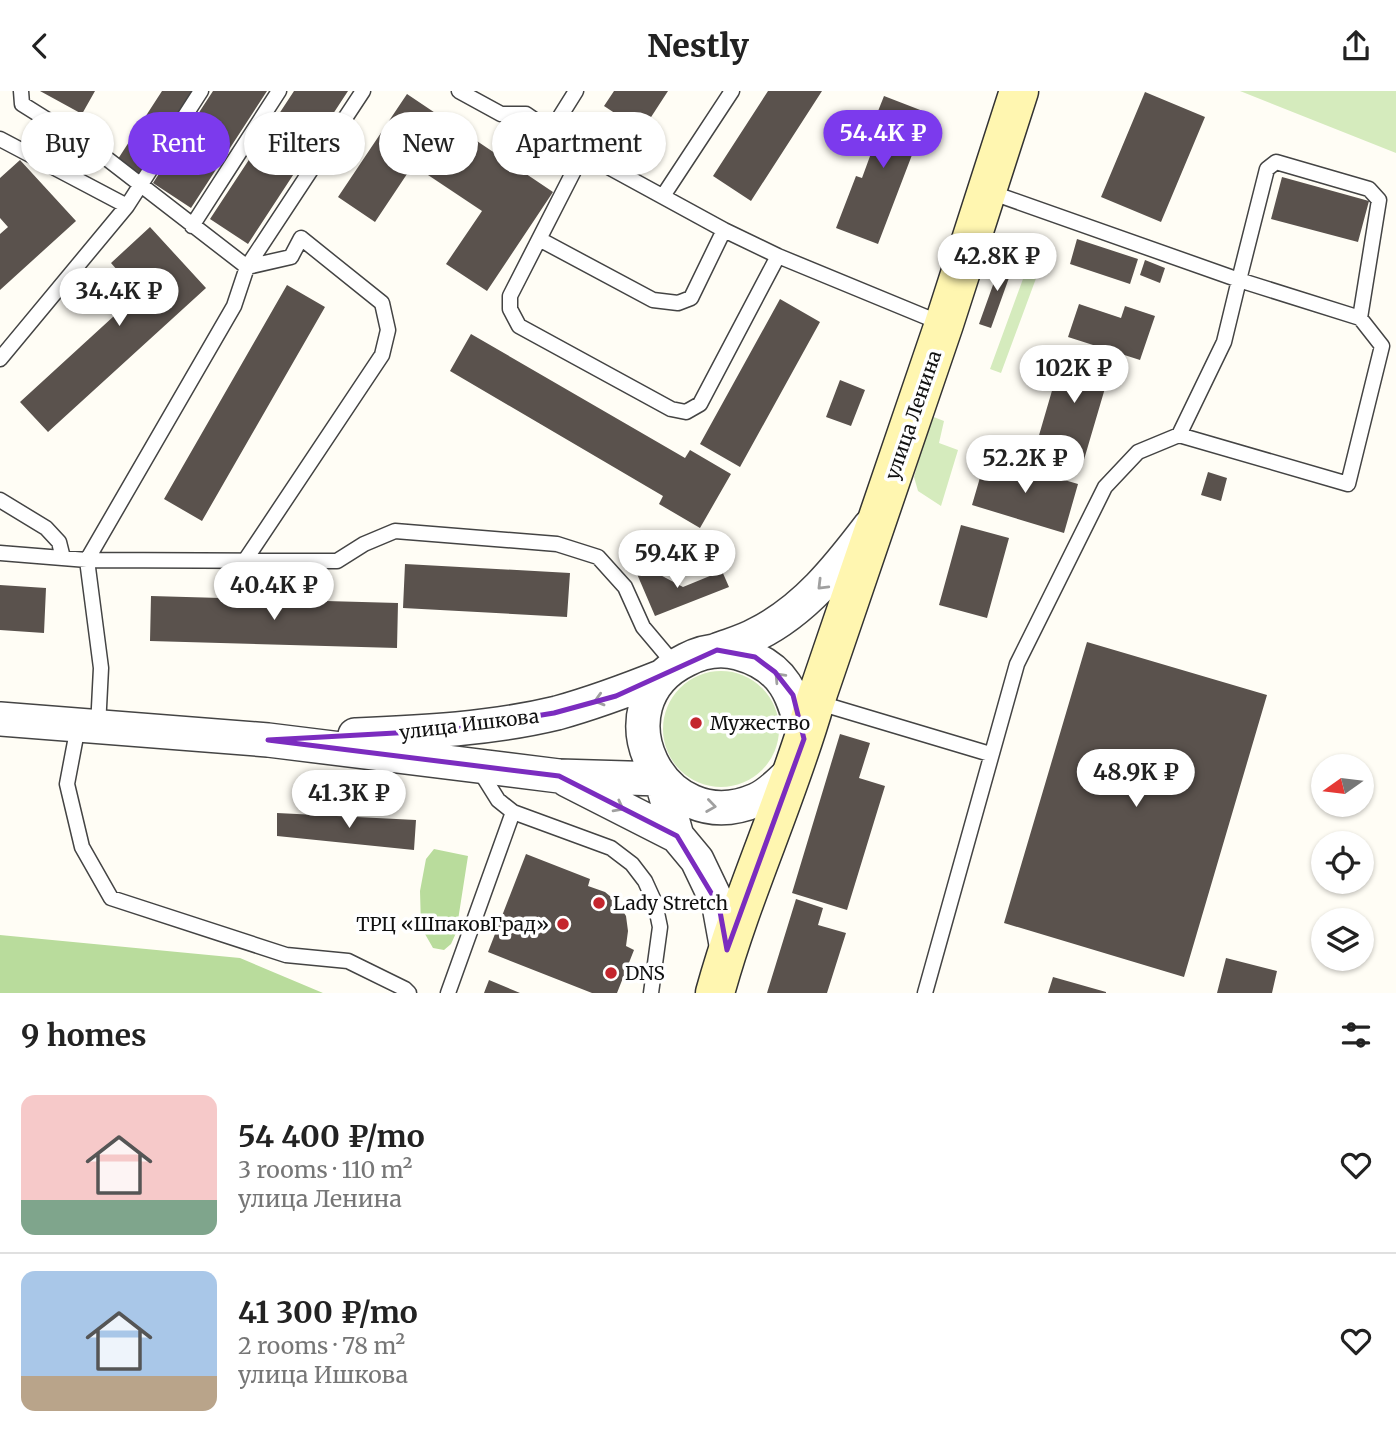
<!DOCTYPE html>
<html lang="en">
<head>
<meta charset="utf-8">
<style>
	body { margin:0; font-family:Merriweather,serif; background:#f2f2f2; color:#222; height:100vh; display:flex; flex-direction:column; font-size:26px; white-space:nowrap }
	* { box-sizing:border-box; margin:0 }
	p { font-size:23px; color:#767676 }
	.icon { flex:none; width:38px; height:38px; fill:none; stroke:currentColor; stroke-width:2; stroke-linecap:round; stroke-linejoin:round }
	.map { position:relative; height:902px; overflow:hidden }
	.details { display:flex; flex-direction:column; background:#fff; flex:1 }
	.details>* { flex:none }
	.top-card { position:absolute; left:21px; top:21px; width:700px; height:63px; display:flex; gap:14px }
	.needle { width:46px; rotate:256deg }
	.controls { position:absolute; left:1311px; top:663px; display:grid; gap:14px }
	.controls a { display:grid; place-items:center; width:63px; height:63px; border-radius:50%; background:#fff; box-shadow:0 2px 5px #0004; font-size:35px }
	.price { position:absolute; translate:-50% -60px; padding:0 16px; border-radius:24px; background:#fff; color:#222; font-size:23px; line-height:46px; filter:drop-shadow(0 2px 4px #0008) }
	.price::after { content:''; position:absolute; left:50%; top:42px; width:21px; height:16px; margin-left:-10px; background:inherit; clip-path:polygon(0 0,100% 0,50% 100%) }
	.price.on { background:#7c3aed; color:#fff }
	ul { padding:0; list-style:none }
	li { display:flex; align-items:center; gap:21px; height:175px; padding:0 21px }
	li+li { border-top:2px solid #e0e0e0 }
	li span { display:grid; place-items:center; flex:none; width:196px; height:140px; border-radius:14px; color:#555 }
	li>.icon { margin-inline-start:auto }
	span .icon { width:84px; height:84px; fill:#fffc; stroke-width:1 }
	li b { font-size:30px }
	h2 { display:flex; justify-content:space-between; align-items:center; height:84px; padding:0 21px; font-size:30px }
	.chip { padding:0 24px; border-radius:32px; background:#fff; box-shadow:0 2px 5px #0004; font-size:24px; line-height:63px }
	.chip.on { background:#7c3aed; color:#fff }
	header { display:flex; justify-content:space-between; align-items:center; height:91px; padding:0 21px; background:#fff; font-size:32px; font-weight:800 }
	.map>svg:first-child { display:block }
	.green { fill:#d5ebbd }
	.forest { fill:#b9dc9c }
	.building { fill:#5a524d }
	.lines { fill:none; stroke-linecap:round; stroke-linejoin:round }
	.service-casing { stroke:#444; stroke-width:17 }
	.tertiary-casing { stroke:#444; stroke-width:36 }
	.secondary-casing { stroke:#333; stroke-width:41 }
	.service { stroke:#fff; stroke-width:14 }
	.tertiary { stroke:#fff; stroke-width:33 }
	.secondary { stroke:#fff6b0; stroke-width:38 }
	.oneway { stroke:#a0a0a0 }
	.marked { fill:none; stroke:#7b2cbf; stroke-width:5; stroke-linejoin:round }
	.poi-dot { fill:#c4262e; stroke:#fff; stroke-width:2.5 }
	.labels { text-anchor:middle; stroke-width:7; stroke-linejoin:round; paint-order:stroke }
	.street-label { font-size:19px; fill:#111; stroke:#fff }
	.poi-label { font-size:19px; fill:#111; stroke:#fff; text-anchor:start }
</style>
</head>
<body>
<header><svg class="icon" aria-label="back" viewBox="0 0 24 24"><path d="M15 5l-7 7 7 7"/></svg>Nestly<svg class="icon" aria-label="share" viewBox="0 0 24 24"><path d="M12 15V3M7 8l5-5 5 5M5 13v7h14v-7"/></svg></header>
<div class="map">
<svg width="1396" height="902" viewBox="0 0 1396 902">
	<rect width="100%" height="100%" fill="#fffdf5"/>
	<path class="green" d="M1240,0H1396V62Z
		M1027,177L1038,182L1001,282L990,278Z
		M931,325L944,330L939,352L958,359L941,415L918,400L914,386Z
		M663 638a58 58 0 1 1 116 0a58 58 0 1 1-116 0Z"/>
	<path class="forest" d="M434,758L468,765L456,842L451,853L444,859L433,857L421,836L420,800L426,768Z
		M0,844L240,867L323,902H0Z"/>
	<path class="building" d="M40,0H95L82,23Z
		M162,0H192L137,85L116,71Z
		M213,0H267L191,117L153,92Z
		M294,0H348L248,153L210,128Z
		M614,0H668L642,40L604,15Z
		M768,0H822L751,110L713,85Z
		M1145,1L1205,26L1161,131L1101,106Z
		M407,3L553,101L487,200L446,173L482,120L413,74L375,131L338,106Z
		M884,5L928,22L878,153L836,137L856,85L862,87L877,46L869,43Z
		M20,69L76,130L0,199V143L8,136L0,127V87Z
		M1282,86L1369,110L1358,151L1271,128Z
		M150,136L206,197L48,341L20,311L138,203L111,172Z
		M1077,148L1138,168L1130,193L1070,173Z
		M1003,166L1015,170L991,237L979,233Z
		M1145,169L1165,177L1160,192L1140,184Z
		M287,194L325,216L202,430L164,408Z
		M780,208L820,231L740,376L700,353Z
		M1079,213L1121,227L1125,215L1155,225L1140,269L1068,246Z
		M471,243L685,367L690,359L731,383L700,437L659,413L663,405L450,280Z
		M1065,255L1113,270L1083,372L1035,358Z
		M840,289L865,299L851,335L826,326Z
		M986,366L1078,393L1064,442L972,414Z
		M1208,381L1227,387L1221,410L1201,404Z
		M961,434L1009,447L987,527L939,514Z
		M405,473L570,482L567,526L403,517Z
		M649,478L683,496L722,480L729,496L655,525L637,483Z
		M0,494L46,497L44,542L0,539Z
		M151,505L398,512L397,557L150,550Z
		M1087,551L1267,604L1184,886L1004,832Z
		M840,643L870,652L859,687L885,695L847,819L792,802Z
		M277,722L416,729L414,759L277,745Z
		M526,763L590,788L588,795L605,801L617,811L626,825L628,840L626,855L634,859L617,902H592L488,861Z
		M796,808L823,817L818,834L846,842L827,902H767Z
		M1226,867L1277,880L1272,902H1217Z
		M1053,886L1106,901V902H1048Z
		M489,889L520,902H484Z"/>
	<g class="lines">
		<g class="service-casing">
			<path id="service" d="M21,0L22,13L97,60L247,176L363,0
				M459,0L501,23H526L583,62L724,139L778,165L943,233
				M551,40L576,0
				M0,48L127,115L201,0
				M583,62L510,205V218L519,235L671,318L686,321L700,313L778,165
				M987,100L1239,189L1267,78L1276,71L1369,98L1379,109L1360,227L1239,189L1224,251L1179,344L1348,393L1382,255L1360,227
				M663,105L732,0
				M192,135L279,0
				M539,148L653,209L678,212L691,207L724,139
				M0,268L127,115
				M0,409L46,437L59,451L63,467
				M0,462L87,469L337,470L364,453L395,440L557,453L598,466L625,496L643,536L675,574
				M816,611L990,663
				M78,635L67,693L82,756L111,807L286,864L348,870L405,898L409,902
				M98,636L101,577L87,469L234,215L247,176L291,166L301,147L382,212L388,239L382,264L244,471
				M478,677L498,709L513,721L611,757L632,773L645,790L655,812L660,836L651,902
				M448,902L513,721
				M925,902L1017,573L1105,396L1138,361L1179,344"/>
		</g>
		<g class="tertiary-casing">
			<path id="tertiary" d="M717,559C730,554 745,550 757,543C805,519 838,477 870,435
				M0,628L268,649L559,685L661,688L677,745
				M355,644C422,641 491,638 557,622C593,612 628,599 663,585
				M793,679C782,690 770,703 756,709C661,750 596,613 686,569C703,560 719,557 738,562C785,575 794,604 804,648
				M567,689L677,745L697,769L719,815L727,859"/>
		</g>
		<g class="secondary-casing">
			<path id="secondary" d="M715,902C742,803 787,709 815,611L944,233L1019,0"/>
		</g>
		<use href="#service" class="service"/>
		<use href="#tertiary" class="tertiary"/>
		<use href="#secondary" class="secondary"/>
	</g>
	<defs><path id="oneway-chevron" d="M-2-3.5L2.5 0L-2 3.5" fill="none" stroke-width="1.6" stroke-linecap="round" stroke-linejoin="round" transform="scale(1.75)"/></defs>
	<g class="oneway">
		<use href="#oneway-chevron" transform="translate(822 494) rotate(135)"/>
		<use href="#oneway-chevron" transform="translate(779 586) rotate(-133)"/>
		<use href="#oneway-chevron" transform="translate(599 609) rotate(164)"/>
		<use href="#oneway-chevron" transform="translate(711 715) rotate(8)"/>
		<use href="#oneway-chevron" transform="translate(619 716) rotate(28)"/>
	</g>
	<path class="marked" d="M717,559L755,566L775,581L793,604L804,648L727,859L719,815L677,745L559,685L268,649L450,639L554,622L616,605Z"/>
	<g class="poi-dot">
		<circle cx="696" cy="632" r="7"/>
		<circle cx="599" cy="812" r="7"/>
		<circle cx="563" cy="833" r="7"/>
		<circle cx="611" cy="882" r="7"/>
	</g>
	<g class="labels">
		<g class="street-label">
			<text transform="translate(913 324) rotate(-71)" y="7">улица Ленина</text>
			<text transform="translate(469 633) rotate(-7)" y="7">улица Ишкова</text>
		</g>
		<g class="poi-label">
			<text x="710" y="639">Мужество</text>
			<text x="613" y="819">Lady Stretch</text>
			<text x="549" y="840" text-anchor="end">ТРЦ «ШпаковГрад»</text>
			<text x="625" y="889">DNS</text>
		</g>
	</g>
</svg>
<div class="controls">
<a><svg class="needle" viewBox="-14 -14 28 28"><path d="M0-13l5 13h-10z" fill="#e53935"/><path d="M0 13l5-13h-10z" fill="#767676"/></svg></a>
<a><svg class="icon" aria-label="locate" viewBox="0 0 24 24"><circle cx="12" cy="12" r="6"/><path d="M12 2v4M12 18v4M2 12h4M18 12h4"/></svg></a>
<a><svg class="icon" aria-label="layers" viewBox="0 0 24 24"><path d="M12 4l9 5-9 5-9-5zM3 14l9 5 9-5"/></svg></a>
</div>
<b class="price on" style="left:883px;top:79px">54.4K ₽</b>
<b class="price" style="left:997px;top:202px">42.8K ₽</b>
<b class="price" style="left:119px;top:237px">34.4K ₽</b>
<b class="price" style="left:1074px;top:314px">102K ₽</b>
<b class="price" style="left:1025px;top:404px">52.2K ₽</b>
<b class="price" style="left:677px;top:499px">59.4K ₽</b>
<b class="price" style="left:274px;top:531px">40.4K ₽</b>
<b class="price" style="left:1136px;top:718px">48.9K ₽</b>
<b class="price" style="left:349px;top:739px">41.3K ₽</b>
<div class="top-card">
<a class="chip">Buy</a>
<a class="chip on">Rent</a>
<a class="chip">Filters</a>
<a class="chip">New</a>
<a class="chip">Apartment</a>
</div>
</div>
<section class="details">
<h2>9 homes<svg class="icon" aria-label="filters" viewBox="0 0 24 24"><path d="M4 7h16M4 17h16"/><circle cx="9" cy="7" r="2"/><circle cx="15" cy="17" r="2"/></svg></h2>
<ul>
<li><span style="background:linear-gradient(#f6c9c9 75%,#7fa58c 0)"><svg class="icon" aria-label="home" viewBox="0 0 24 24"><path d="M3 11l9-7 9 7M6 9v11h12V9"/></svg></span><div><b>54 400 ₽/mo</b><p>3 rooms · 110 m²</p><p>улица Ленина</p></div><svg class="icon" aria-label="heart" viewBox="0 0 24 24"><path d="M12 20l-8-8c-3-5 5-10 8-4 3-6 11-1 8 4z"/></svg></li>
<li><span style="background:linear-gradient(#a9c7e8 75%,#b9a48a 0)"><svg class="icon" aria-label="home" viewBox="0 0 24 24"><path d="M3 11l9-7 9 7M6 9v11h12V9"/></svg></span><div><b>41 300 ₽/mo</b><p>2 rooms · 78 m²</p><p>улица Ишкова</p></div><svg class="icon" aria-label="heart" viewBox="0 0 24 24"><path d="M12 20l-8-8c-3-5 5-10 8-4 3-6 11-1 8 4z"/></svg></li>
</ul>
</section>
</body>
</html>
